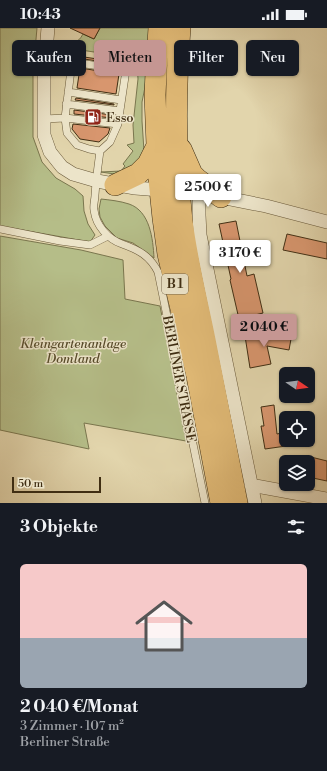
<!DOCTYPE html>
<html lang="de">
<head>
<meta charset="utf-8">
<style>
	body { margin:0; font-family:"Libre Bodoni",serif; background:#242831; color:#f1f3f6; height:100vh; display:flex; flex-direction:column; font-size:15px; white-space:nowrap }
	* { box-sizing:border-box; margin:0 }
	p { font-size:13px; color:#9ea1a6 }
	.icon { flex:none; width:22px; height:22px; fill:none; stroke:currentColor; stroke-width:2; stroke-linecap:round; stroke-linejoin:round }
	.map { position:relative; height:475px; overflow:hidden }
	.details { display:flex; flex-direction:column; background:#171b24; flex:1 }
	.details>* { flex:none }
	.top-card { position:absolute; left:12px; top:12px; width:303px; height:36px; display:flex; gap:8px }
	.needle { width:26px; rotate:103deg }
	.tools { position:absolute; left:279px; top:339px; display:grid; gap:8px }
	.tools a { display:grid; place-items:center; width:36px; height:36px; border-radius:6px; background:#171b24; box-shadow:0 1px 3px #0004; font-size:20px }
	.scale { position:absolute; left:12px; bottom:10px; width:89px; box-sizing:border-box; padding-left:4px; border:2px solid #402e13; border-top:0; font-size:11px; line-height:14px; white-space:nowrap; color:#402e13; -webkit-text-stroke:3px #ece4c9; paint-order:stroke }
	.price { position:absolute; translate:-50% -34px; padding:0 9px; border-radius:4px; background:#fff; color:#222; font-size:13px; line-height:26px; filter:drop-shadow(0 1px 2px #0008) }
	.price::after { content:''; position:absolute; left:50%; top:24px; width:12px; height:9px; margin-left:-6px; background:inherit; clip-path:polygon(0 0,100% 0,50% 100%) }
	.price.current { background:#c59692; color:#111 }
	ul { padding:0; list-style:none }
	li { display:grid; align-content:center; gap:8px; height:212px; padding:0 20px }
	li span { display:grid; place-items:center; height:124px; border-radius:6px; color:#555 }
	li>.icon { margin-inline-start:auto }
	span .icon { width:72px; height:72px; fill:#fffc; stroke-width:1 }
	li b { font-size:17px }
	h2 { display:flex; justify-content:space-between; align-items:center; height:48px; padding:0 20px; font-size:17px }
	.pill { padding:0 14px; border-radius:6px; background:#171b24; box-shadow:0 1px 3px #0004; font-size:14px; line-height:36px }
	.pill.current { background:#c59692; color:#111 }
	.status { display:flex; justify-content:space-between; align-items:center; height:28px; padding:0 20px; background:#171b24; direction:ltr }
	.status svg { height:11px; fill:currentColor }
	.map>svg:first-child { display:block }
	.green { fill:#b5bd88; stroke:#7a764e }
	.building { fill:#d8966e; stroke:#402e13 }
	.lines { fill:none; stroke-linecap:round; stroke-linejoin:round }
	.lane-casing { stroke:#685839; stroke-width:8 }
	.street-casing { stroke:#685839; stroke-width:14 }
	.primary-casing { stroke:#402e13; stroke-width:22 }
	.lane { stroke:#ece4c9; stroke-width:7 }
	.street { stroke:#ece4c9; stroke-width:13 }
	.primary { stroke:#e1ba76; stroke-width:21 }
	.labels { text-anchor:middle; stroke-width:3; stroke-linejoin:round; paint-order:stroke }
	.shield { fill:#ece4c9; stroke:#74654a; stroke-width:1 }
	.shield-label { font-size:12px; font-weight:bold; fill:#402e13 }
	.poi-label { font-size:13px; fill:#402e13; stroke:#ece4c9; text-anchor:start }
	.park-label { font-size:13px; font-style:italic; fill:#574b2a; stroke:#ece4c9 }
	.street-label { font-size:13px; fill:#402e13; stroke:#ece4c9 }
</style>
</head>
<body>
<div class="status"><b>10:43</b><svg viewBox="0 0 49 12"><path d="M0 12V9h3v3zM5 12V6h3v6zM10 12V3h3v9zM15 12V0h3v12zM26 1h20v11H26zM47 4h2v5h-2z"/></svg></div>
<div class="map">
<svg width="327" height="475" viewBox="0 0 327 475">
	<rect width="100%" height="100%" fill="#e2d5ac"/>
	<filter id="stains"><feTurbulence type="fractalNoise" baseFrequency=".005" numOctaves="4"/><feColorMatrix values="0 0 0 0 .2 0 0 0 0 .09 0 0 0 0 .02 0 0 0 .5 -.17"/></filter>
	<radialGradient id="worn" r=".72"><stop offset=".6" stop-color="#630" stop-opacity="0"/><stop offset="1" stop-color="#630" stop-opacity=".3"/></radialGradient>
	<path class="green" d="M0,0H37L33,45V109L42,134L56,150L75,161L83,168L84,183L88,196L95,207L90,214L0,198Z
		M100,0H151L145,59L142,74V93L144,123L143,129L121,147L101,144L121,143L125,138L123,136L133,123L127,117L134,115L133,97L138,51L137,34L134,30L74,21H66C72,14 78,16 83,6L94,11Z
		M101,171C110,172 120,173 129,176C150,183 153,211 154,230L133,215L117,210L105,198L100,189L99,181Z
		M0,208L81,222L123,232L125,271L160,278L186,413L84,395L89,421L0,402Z"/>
	<path class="building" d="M70,0H100L94,11Z
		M84,29L118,34V36L84,31Z
		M80,40L119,46L116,66L77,60Z
		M76,70L114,76V77L75,72Z
		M74,82L112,87V90L74,86Z
		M73,96L110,100L108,106L99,114L80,111L72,101Z
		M236,193L247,248L254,246L263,285L239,291L230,252L231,251L219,196Z
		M287,206L327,215V231L283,222Z
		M272,304V307L291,311L289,322L267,318L271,336L250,340L245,308Z
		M274,377L277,406L286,404V418L265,421L261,398H264L261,379Z
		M311,429L327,433V453L308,449V443Z"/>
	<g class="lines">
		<g class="lane-casing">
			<path id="lane" d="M68,64L121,72
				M66,76L120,83
				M44,91L65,90L118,96
				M100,123L89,121L77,117L67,105L65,90L72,34L126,42L118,96L110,114L100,123C98,138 96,152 95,167C95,172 93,177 94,182C96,198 108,211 122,216C139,222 150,228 158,244L205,475
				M0,201L60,213L90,217L108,208"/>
		</g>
		<g class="street-casing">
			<path id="street" d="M48,0L44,46V107L50,124L62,139L73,146L97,153L135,160L199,165L221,169L266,178L327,194
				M199,165V187L200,207L255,475
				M251,457L327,471"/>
		</g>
		<g class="primary-casing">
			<path id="primary" d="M159,0L156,45L155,67L158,142L163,190L168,226L197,348L221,475
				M180,0C175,64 175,129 182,193C187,233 197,272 205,312C216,366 226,421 237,475
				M181,121L192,146L197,151L221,169
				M115,157L138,146L148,136L157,118"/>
		</g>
		<use href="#lane" class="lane"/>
		<use href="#street" class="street"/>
		<use href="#primary" class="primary"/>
	</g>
	<defs>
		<g id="fuel-square" transform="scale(0.9)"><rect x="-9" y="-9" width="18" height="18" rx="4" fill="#8f2418" stroke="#ece4c9"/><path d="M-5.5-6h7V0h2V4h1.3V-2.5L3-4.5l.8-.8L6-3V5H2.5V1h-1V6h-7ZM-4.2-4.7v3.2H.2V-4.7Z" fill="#fff"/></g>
	</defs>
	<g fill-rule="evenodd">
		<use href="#fuel-square" x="93" y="89"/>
	</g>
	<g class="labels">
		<rect class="shield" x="162" y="246" width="26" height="20" rx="3"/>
		<g class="shield-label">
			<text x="175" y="260">B 1</text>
		</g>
		<g class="poi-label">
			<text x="106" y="94">Esso</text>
		</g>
		<g class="park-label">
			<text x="73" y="320">Kleingartenanlage<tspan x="73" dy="15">Domland</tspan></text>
		</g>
		<g class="street-label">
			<text transform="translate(180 351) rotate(79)" y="5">BERLINER STRASSE</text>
		</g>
	</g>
	<rect width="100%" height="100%" filter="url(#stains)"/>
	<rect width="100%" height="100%" fill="url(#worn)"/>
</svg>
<div class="tools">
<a><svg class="needle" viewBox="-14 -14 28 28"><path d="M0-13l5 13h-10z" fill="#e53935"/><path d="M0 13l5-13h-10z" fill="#9ea1a6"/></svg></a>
<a><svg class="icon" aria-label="locate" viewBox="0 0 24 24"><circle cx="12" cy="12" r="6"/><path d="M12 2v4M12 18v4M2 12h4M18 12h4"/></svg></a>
<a><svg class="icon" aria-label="layers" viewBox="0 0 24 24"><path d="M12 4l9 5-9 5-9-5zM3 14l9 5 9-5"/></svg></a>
</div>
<div class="scale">50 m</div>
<b class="price" style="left:208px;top:180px">2 500 €</b>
<b class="price" style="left:240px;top:246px">3 170 €</b>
<b class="price current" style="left:264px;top:320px">2 040 €</b>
<div class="top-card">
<a class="pill">Kaufen</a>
<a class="pill current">Mieten</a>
<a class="pill">Filter</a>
<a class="pill">Neu</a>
</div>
</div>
<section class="details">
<h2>3 Objekte<svg class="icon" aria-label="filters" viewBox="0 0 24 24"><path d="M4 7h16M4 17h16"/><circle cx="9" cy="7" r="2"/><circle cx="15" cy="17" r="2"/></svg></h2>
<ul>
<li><span style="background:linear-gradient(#f6c9c9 60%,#9aa5b1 0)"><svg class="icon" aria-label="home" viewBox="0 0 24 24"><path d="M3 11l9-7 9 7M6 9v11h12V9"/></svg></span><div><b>2 040 €/Monat</b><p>3 Zimmer · 107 m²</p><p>Berliner Straße</p></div></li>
</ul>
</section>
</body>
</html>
